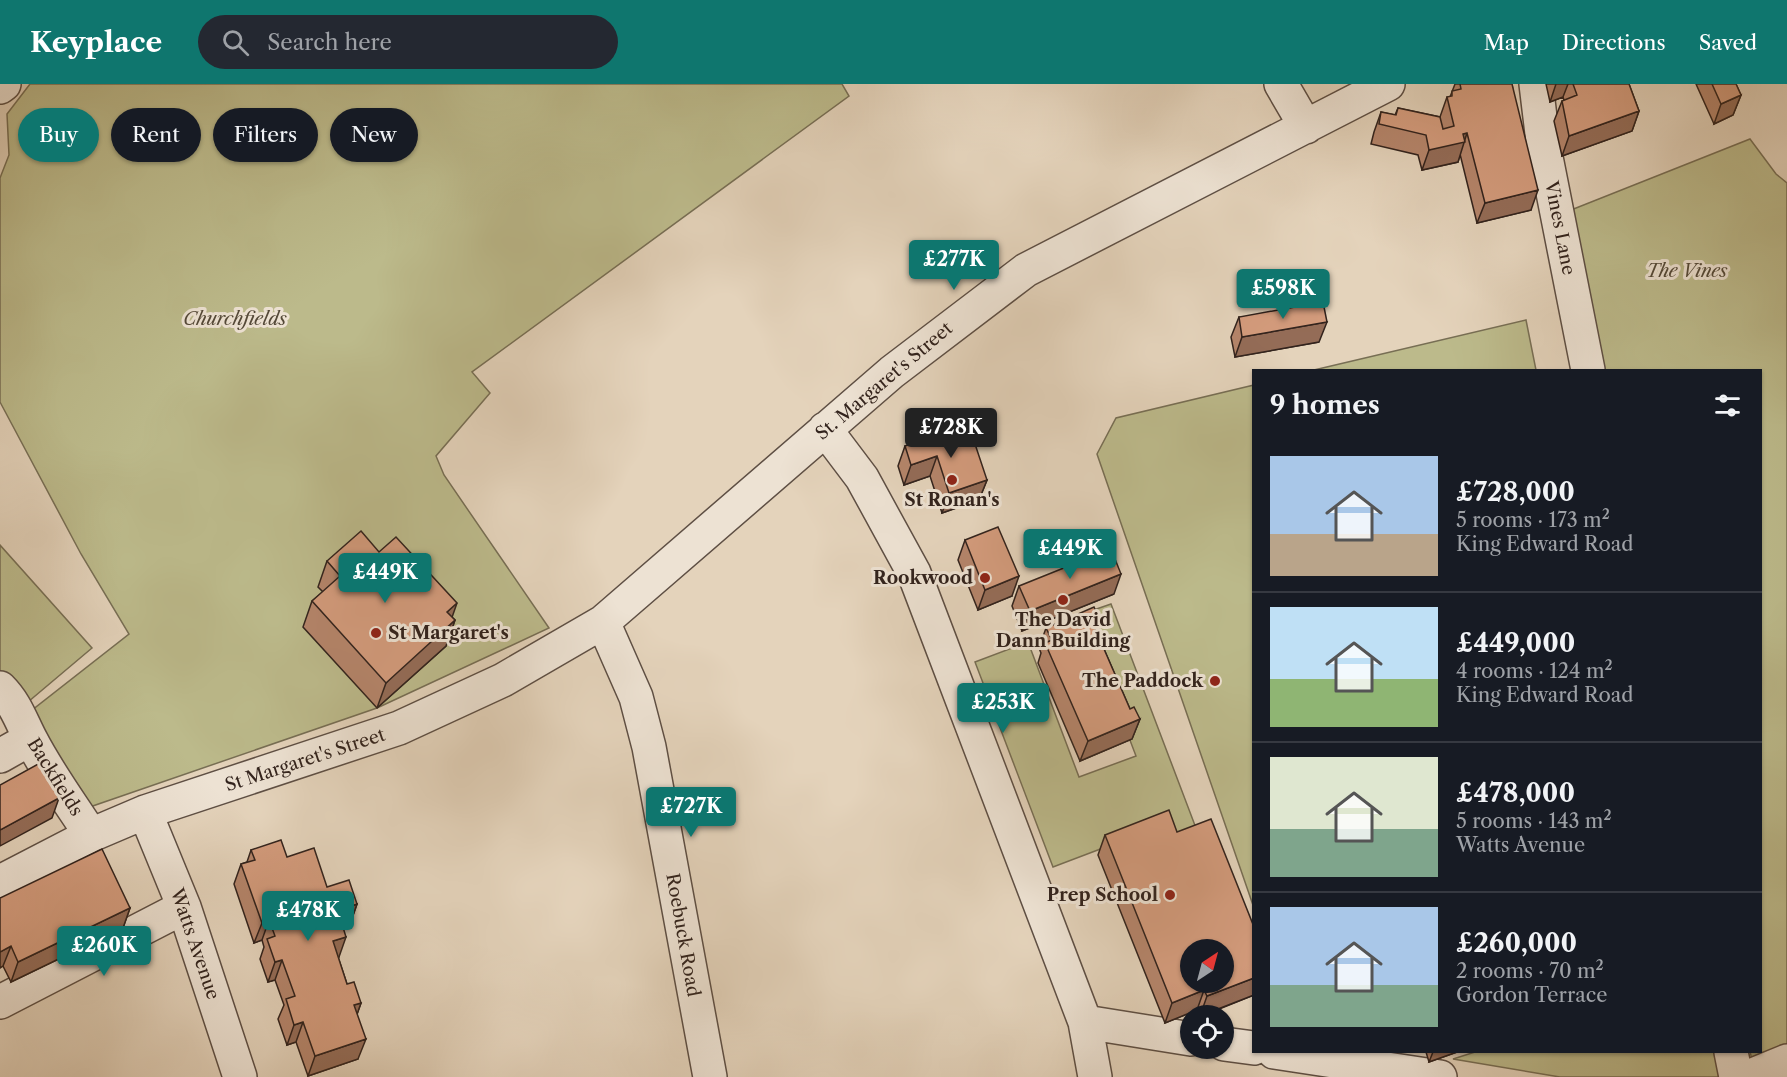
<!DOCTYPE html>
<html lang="en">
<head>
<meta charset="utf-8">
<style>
	body { margin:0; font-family:"Libre Caslon Text",serif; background:#242831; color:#f1f3f6; height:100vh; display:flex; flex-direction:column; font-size:22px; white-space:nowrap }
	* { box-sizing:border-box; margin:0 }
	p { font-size:20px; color:#9ea1a6 }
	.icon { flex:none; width:33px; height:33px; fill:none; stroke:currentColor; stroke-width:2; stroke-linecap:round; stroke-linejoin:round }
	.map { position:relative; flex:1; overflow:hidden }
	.details { position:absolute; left:1252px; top:285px; width:510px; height:684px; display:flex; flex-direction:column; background:#171b24; border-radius:0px; box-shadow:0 2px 4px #0004 }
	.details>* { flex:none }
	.hud { position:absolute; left:18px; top:24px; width:570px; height:54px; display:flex; gap:12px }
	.needle { width:39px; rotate:36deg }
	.buttons { position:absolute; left:1180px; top:855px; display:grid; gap:12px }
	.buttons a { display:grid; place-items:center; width:54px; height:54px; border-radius:50%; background:#171b24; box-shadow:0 2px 4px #0004; font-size:30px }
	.price { position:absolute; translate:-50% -51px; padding:0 14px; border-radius:6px; background:#0f766e; color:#fff; font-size:20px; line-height:39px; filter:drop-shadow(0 2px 3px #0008) }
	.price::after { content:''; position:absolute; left:50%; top:36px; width:18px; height:14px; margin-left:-9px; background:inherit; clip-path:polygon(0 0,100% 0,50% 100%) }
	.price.current { background:#222; color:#fff }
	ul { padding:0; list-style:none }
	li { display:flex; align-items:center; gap:18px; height:150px; padding:0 18px }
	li+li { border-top:2px solid #363941 }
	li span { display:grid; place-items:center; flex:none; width:168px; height:120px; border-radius:0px; color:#555 }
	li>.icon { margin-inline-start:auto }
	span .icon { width:72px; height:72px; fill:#fffc; stroke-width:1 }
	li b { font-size:26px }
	h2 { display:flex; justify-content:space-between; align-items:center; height:72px; padding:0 18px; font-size:26px }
	.tag { padding:0 21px; border-radius:27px; background:#171b24; box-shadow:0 2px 4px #0004; font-size:21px; line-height:54px }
	.tag.current { background:#0f766e; color:#fff }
	header { display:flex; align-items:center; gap:36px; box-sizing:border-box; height:84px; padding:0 30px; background:#0f766e; color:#fff }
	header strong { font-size:28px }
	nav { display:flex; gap:33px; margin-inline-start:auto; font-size:21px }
	.search { width:420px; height:54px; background:#242831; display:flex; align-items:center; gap:15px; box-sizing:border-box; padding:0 21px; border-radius:33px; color:#9ea1a6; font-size:22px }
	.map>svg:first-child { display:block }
	.green { fill:#bcba8b; stroke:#776e54; stroke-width:1.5 }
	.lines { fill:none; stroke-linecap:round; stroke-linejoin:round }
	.minor-casing { stroke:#5e4f44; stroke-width:36 }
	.minor { stroke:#ede2d3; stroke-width:33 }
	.wall { fill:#b5856b; stroke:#32231d; stroke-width:1.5 }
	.shaded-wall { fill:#946c57; stroke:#32231d; stroke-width:1.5 }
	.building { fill:#d39b7c; stroke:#32231d; stroke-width:1.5; fill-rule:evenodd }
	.poi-dot { fill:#8f2418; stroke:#ede2d3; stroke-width:2 }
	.labels { text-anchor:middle; stroke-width:6; stroke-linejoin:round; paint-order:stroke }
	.street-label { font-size:18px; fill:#32231d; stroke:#ede2d3 }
	.park-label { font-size:18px; font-style:italic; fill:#544938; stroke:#ede2d3 }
	.poi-label { font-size:18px; font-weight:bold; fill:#32231d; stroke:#ede2d3; text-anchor:end }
</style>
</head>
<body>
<header>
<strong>Keyplace</strong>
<div class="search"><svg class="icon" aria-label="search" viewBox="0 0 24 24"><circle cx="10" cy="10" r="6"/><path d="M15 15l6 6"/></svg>Search here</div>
<nav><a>Map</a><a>Directions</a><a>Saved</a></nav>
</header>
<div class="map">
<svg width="1787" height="993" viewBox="0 0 1787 993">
	<rect width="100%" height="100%" fill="#e4d3bb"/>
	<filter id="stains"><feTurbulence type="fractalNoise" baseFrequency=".00333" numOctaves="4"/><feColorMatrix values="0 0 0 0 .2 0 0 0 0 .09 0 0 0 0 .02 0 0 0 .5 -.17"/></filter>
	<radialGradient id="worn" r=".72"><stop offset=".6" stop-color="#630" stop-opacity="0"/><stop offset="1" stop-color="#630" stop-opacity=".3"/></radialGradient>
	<path class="green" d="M30,0H842L849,12L472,288L490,309L436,372L444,391L549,544L377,624L81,726L22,634L129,550L81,470L0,318V94L9,71L7,30Z
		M1750,55L1776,90L1787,99V963L1753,979L1750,968H1761V286H1601L1571,126Z
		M1526,236L1536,286H1314Z
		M1254,301V824L1097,370L1116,334Z
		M0,461L92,564L22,623L0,600Z
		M1111,520L1199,752L1170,763L1161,742L1053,783L975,578L1028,558L1079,693L1136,672L1082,530Z
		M1475,968H1716L1721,986L1718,993H1560L1453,975Z"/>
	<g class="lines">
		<g class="minor-casing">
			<path id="minor" d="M1281,0L1306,43
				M1536,0L1543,58L1588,286
				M0,3L4,0
				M825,345L862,394L914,489L1085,938L1095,993
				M603,538L636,613L649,663L710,993
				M0,604C16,620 21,637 31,656C48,689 71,720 91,751
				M0,672L30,655
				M145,728L184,823L240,993
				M0,798L91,751L145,728L399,644L503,596L603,538L892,288L1026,186L1388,0
				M0,918L184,823
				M1085,938L1191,955
				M1224,960L1254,964
				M1274,968L1440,993
				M1731,968L1736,993
				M1748,993L1787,977"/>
		</g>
		<use href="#minor" class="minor"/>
	</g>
	<path class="wall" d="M1455,0H1512L1531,126L1477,139L1460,70L1458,78L1422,86L1418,71L1371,60L1374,48L1381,28L1395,31L1398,24L1440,33L1447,13H1450Z
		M1546,0H1629L1639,27L1632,47L1562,72L1554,37L1562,17L1564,16L1563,13L1550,18Z
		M1696,0H1736L1741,11L1733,31L1714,40Z
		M1239,233L1319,258L1235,273L1231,253Z
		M957,356L987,396L979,416L942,429L930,392L904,401L898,382L905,362Z
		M965,456L1012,512L978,526L958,476Z
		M379,468L455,536L446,562L377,624L303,543L312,517L323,508L318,503L327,477Z
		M1019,502L1114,510L1022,547L1012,522Z
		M1046,544L1097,549L1130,625L1140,635L1132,655L1080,677L1038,579L1041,569L1039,564Z
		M1177,748L1254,843V911L1202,932H1199L1197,926L1165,939L1098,771L1105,751Z
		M251,766L287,773L327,803L357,820L350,840L343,843L339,873H338L347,900L361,919L357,930L358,975L308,992L296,958L287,961L278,935L284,921L275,896L268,898L260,875L264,863L262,856L254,859L234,800L241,780L247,778Z
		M0,814L130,824L123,844L11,898L3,882Z
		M1426,968H1457L1429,978Z"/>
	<path class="shaded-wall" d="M1556,0H1568L1563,13L1550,18Z
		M1741,11L1733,31L1714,40L1721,20Z
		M1639,27L1632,47L1562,72L1569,52Z
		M1467,49L1458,78L1422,86L1429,66L1463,50Z
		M1538,106L1531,126L1477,139L1485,119Z
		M1327,238L1319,258L1235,273L1242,253Z
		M937,372L930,392L904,401L911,381Z
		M987,396L979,416L942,429L949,409Z
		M1121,490L1114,510L1022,547L1030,527Z
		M1019,492L1012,512L978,526L985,506Z
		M457,519L449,542L455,536L446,562L377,624L386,599L447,528Z
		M1101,539L1094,559V542Z
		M1140,635L1132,655L1080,677L1088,657Z
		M59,714L52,734L0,762V746Z
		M357,820L350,840L330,847L338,827Z
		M130,824L123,844L11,898L18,878Z
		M269,836L262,856L254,859L262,839Z
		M346,853L339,873L326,877L333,857Z
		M11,862L3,882L0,884V868Z
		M282,876L275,896L268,898L275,878Z
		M1254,894V911L1200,932L1207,912Z
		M1204,906L1197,926L1165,939L1172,919Z
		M361,919L354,939V921Z
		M303,938L296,958L287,961L294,941Z
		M366,955L358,975L308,992L315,972Z
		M1433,968H1457L1429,978Z"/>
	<path class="building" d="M1460,0H1512L1538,106L1485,119L1467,49L1463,50L1465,58L1429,66L1426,51L1379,40L1381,28L1396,31L1398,24L1440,33L1443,45L1454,42L1447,13L1452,12V7L1461,5Z
		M1573,0H1629L1639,27L1569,52L1562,17L1577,11Z
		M1712,0H1736L1741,11L1721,20Z
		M1323,218L1327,238L1242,253L1239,233Z
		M954,346L957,356L972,351L987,396L949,409L937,372L911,381L905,362Z
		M998,443L1019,492L985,506L965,456Z
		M361,447L379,468L396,453L457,519L447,528L455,536L386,599L312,517L340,492L327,477Z
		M1111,465L1121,490L1030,527L1019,502Z
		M1094,523L1101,539L1094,542L1130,625L1134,623L1140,635L1088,657L1045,559L1052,556L1046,544Z
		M40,679L59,714L0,746V701Z
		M1169,726L1177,748L1211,735L1254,843V894L1207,912L1204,906L1172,919L1105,751ZM1191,866H1224V898H1191Z
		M281,756L287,773L314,764L327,803L349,796L357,820L338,827L346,853L333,857L347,900L354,898L361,919L354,921L366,955L315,972L303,938L294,941L286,915L295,912L282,876L275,878L267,855L275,852L269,836L262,839L241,780L255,776L251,766Z
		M102,765L130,824L18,878L11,862L0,868V814Z"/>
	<g class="poi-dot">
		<circle cx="952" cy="396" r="6"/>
		<circle cx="985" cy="494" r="6"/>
		<circle cx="1063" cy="516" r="6"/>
		<circle cx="376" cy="549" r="6"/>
		<circle cx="1215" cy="597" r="6"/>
		<circle cx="1170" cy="811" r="6"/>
	</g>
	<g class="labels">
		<g class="street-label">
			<text transform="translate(1560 144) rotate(79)" y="6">Vines Lane</text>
			<text transform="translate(884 297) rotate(-40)" y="6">St. Margaret's Street</text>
			<text transform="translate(305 676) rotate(-18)" y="6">St Margaret's Street</text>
			<text transform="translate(55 693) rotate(58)" y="6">Backfields</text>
			<text transform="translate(683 851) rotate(80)" y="6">Roebuck Road</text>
			<text transform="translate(195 860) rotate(71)" y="6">Watts Avenue</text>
		</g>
		<g class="park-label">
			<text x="1687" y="193">The Vines</text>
			<text x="235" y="241">Churchfields</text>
		</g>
		<g class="poi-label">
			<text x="952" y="422" text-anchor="middle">St Ronan's</text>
			<text x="973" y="500">Rookwood</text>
			<text x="1063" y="542" text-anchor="middle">The David<tspan x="1063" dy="21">Dann Building</tspan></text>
			<text x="388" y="555" text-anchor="start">St Margaret's</text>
			<text x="1203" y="603">The Paddock</text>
			<text x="1158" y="817">Prep School</text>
		</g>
	</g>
	<rect width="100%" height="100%" filter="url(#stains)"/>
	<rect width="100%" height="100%" fill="url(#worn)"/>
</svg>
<div class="buttons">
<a><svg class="needle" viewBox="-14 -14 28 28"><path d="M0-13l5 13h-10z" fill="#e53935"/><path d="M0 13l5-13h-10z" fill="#9ea1a6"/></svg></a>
<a><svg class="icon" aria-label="locate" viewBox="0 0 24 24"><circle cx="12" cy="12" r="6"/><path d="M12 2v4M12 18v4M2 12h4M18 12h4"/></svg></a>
</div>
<b class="price" style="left:954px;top:207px">£277K</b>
<b class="price" style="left:1283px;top:236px">£598K</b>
<b class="price current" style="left:951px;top:375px">£728K</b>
<b class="price" style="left:1070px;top:496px">£449K</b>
<b class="price" style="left:385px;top:520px">£449K</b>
<b class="price" style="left:1003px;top:650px">£253K</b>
<b class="price" style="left:691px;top:754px">£727K</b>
<b class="price" style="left:308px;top:858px">£478K</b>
<b class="price" style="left:104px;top:893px">£260K</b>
<div class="hud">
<a class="tag current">Buy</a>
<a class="tag">Rent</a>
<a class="tag">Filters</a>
<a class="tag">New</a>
</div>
<section class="details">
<h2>9 homes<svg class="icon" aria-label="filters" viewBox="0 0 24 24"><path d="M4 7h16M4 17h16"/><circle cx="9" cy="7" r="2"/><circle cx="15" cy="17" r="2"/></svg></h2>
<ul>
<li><span style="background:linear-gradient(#a9c7e8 65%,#b9a48a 0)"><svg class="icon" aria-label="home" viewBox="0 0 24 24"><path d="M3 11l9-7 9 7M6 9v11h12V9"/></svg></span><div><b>£728,000</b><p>5 rooms · 173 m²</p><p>King Edward Road</p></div></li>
<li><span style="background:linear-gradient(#bfe0f5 60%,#8fb573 0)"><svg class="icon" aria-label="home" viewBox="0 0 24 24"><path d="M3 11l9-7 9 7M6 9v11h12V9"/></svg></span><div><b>£449,000</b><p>4 rooms · 124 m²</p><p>King Edward Road</p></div></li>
<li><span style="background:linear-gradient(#dfe7d0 60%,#7fa58c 0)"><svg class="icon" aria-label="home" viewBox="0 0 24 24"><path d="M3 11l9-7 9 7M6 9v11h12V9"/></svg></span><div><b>£478,000</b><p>5 rooms · 143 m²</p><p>Watts Avenue</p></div></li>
<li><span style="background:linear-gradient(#a9c7e8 65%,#7fa58c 0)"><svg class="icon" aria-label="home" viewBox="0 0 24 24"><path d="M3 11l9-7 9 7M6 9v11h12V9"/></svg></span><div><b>£260,000</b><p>2 rooms · 70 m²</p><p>Gordon Terrace</p></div></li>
</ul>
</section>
</div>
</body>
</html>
